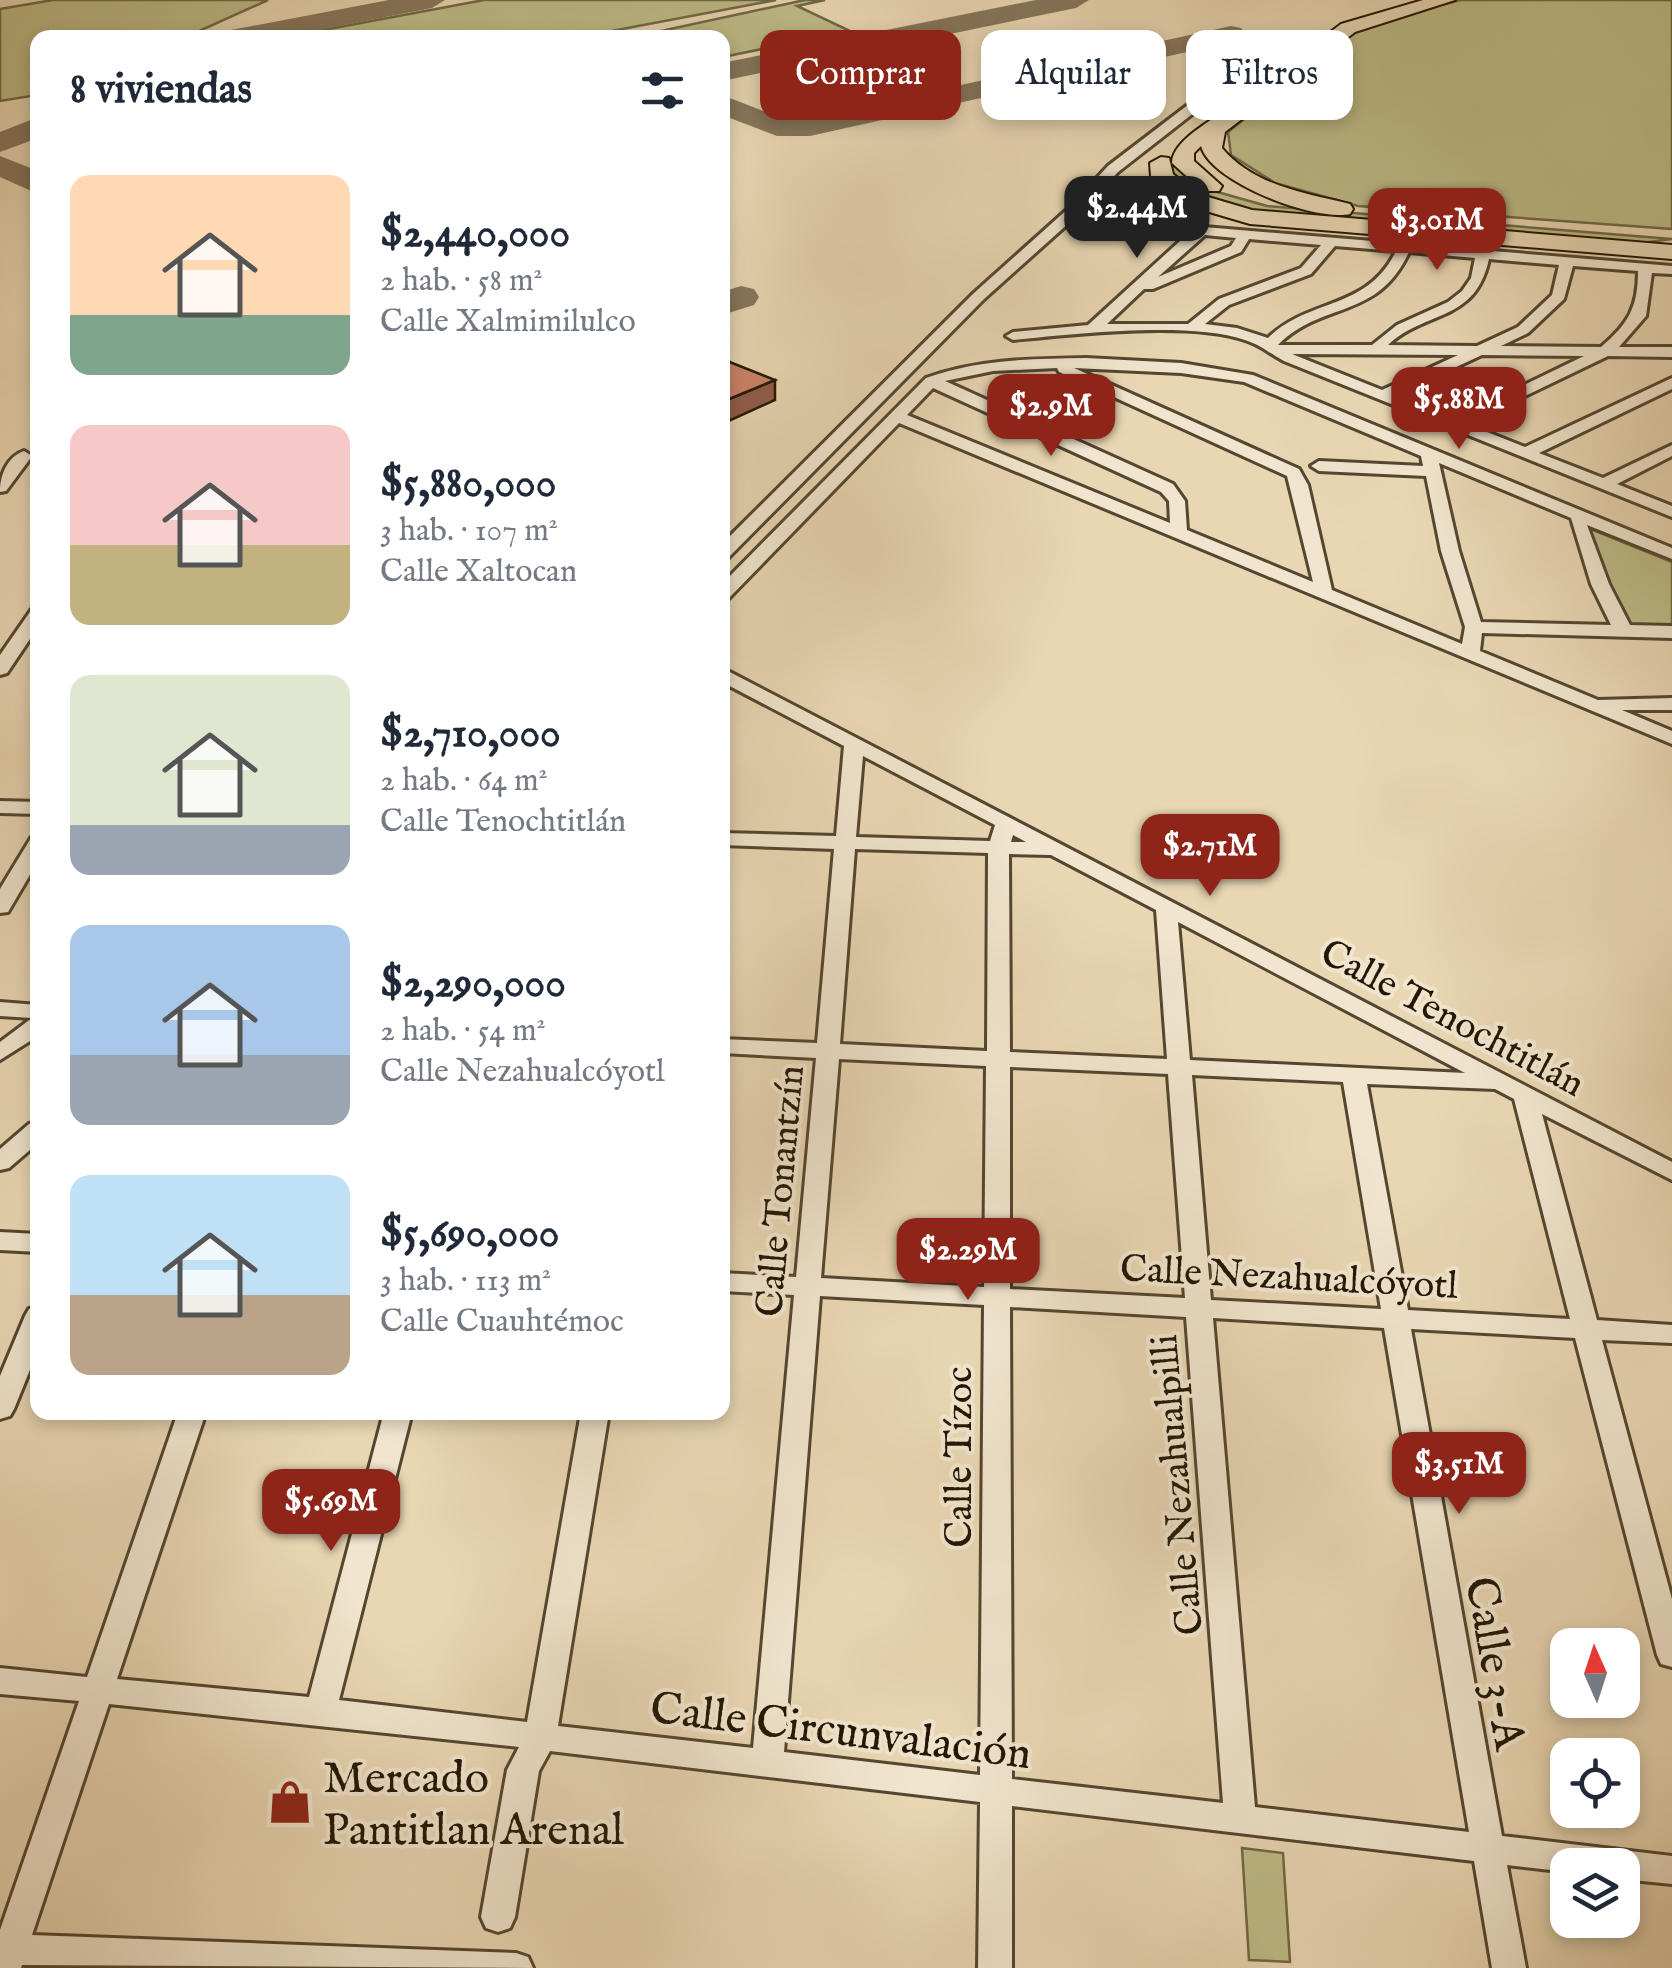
<!DOCTYPE html>
<html lang="es">
<head>
<meta charset="utf-8">
<style>
	body { margin:0; font-family:"IM FELL English",serif; background:#f2f2f3; color:#1f2937; height:100vh; display:flex; flex-direction:column; font-size:38px; white-space:nowrap }
	* { box-sizing:border-box; margin:0 }
	p { font-size:32px; color:#747a83 }
	.icon { flex:none; width:55px; height:55px; fill:none; stroke:currentColor; stroke-width:2; stroke-linecap:round; stroke-linejoin:round }
	.map { position:relative; flex:1; overflow:hidden }
	.side { position:absolute; left:30px; top:30px; width:700px; height:1390px; display:flex; flex-direction:column; background:#fff; border-radius:20px; box-shadow:0 5px 15px #0003 }
	.side>* { flex:none }
	.top-card { position:absolute; left:760px; top:30px; width:760px; height:90px; display:flex; gap:20px }
	.needle { width:65px; rotate:357deg }
	.controls { position:absolute; left:1550px; top:1628px; display:grid; gap:20px }
	.controls a { display:grid; place-items:center; width:90px; height:90px; border-radius:20px; background:#fff; box-shadow:0 5px 15px #0003; font-size:50px }
	.price { position:absolute; translate:-50% -85px; padding:0 22px; border-radius:20px; background:#8f2418; color:#fff; font-size:32px; line-height:65px; filter:drop-shadow(0 2px 5px #0008) }
	.price::after { content:''; position:absolute; left:50%; top:60px; width:30px; height:22px; margin-left:-15px; background:inherit; clip-path:polygon(0 0,100% 0,50% 100%) }
	.price.on { background:#222; color:#fff }
	ul { padding:0; list-style:none }
	li { display:flex; align-items:center; gap:30px; height:250px; padding:0 40px }
	li span { display:grid; place-items:center; flex:none; width:280px; height:200px; border-radius:20px; color:#555 }
	li>.icon { margin-inline-start:auto }
	span .icon { width:120px; height:120px; fill:#fffc; stroke-width:1 }
	li b { font-size:42px }
	h2 { display:flex; justify-content:space-between; align-items:center; height:120px; padding:0 40px; font-size:42px }
	.tag { padding:0 35px; border-radius:20px; background:#fff; box-shadow:0 5px 15px #0003; font-size:35px; line-height:90px }
	.tag.on { background:#8f2418; color:#fff }
	.map>svg:first-child { display:block }
	.green { fill:#bebc88; stroke:#706946; stroke-width:2.5 }
	.lines { fill:none; stroke-linecap:round; stroke-linejoin:round }
	.taxiway { fill:#86765c; fill-rule:evenodd }
	.street-casing { stroke:#544630; stroke-width:6 }
	.primary-casing { stroke:#221604; stroke-width:4 }
	.street { fill:#f1e5ce; fill-rule:evenodd }
	.primary { fill:#e9d7b3; fill-rule:evenodd }
	.shaded-wall { fill:#905b4a; stroke:#221604; stroke-width:2.5 }
	.building { fill:#cd8269; stroke:#221604; stroke-width:2.5 }
	.labels { text-anchor:middle; stroke-width:8; stroke-linejoin:round; paint-order:stroke }
	.street-label { font-size:38px; fill:#221604; stroke:#f1e5ce }
	.near-street-label { font-size:45px; fill:#221604; stroke:#f1e5ce }
	.near-poi-label { font-size:45px; fill:#221604; stroke:#f1e5ce; text-anchor:start }
</style>
</head>
<body>
<div class="map">
<svg width="1672" height="1968" viewBox="0 0 1672 1968">
	<rect width="100%" height="100%" fill="#e9d7b3"/>
	<filter id="stains"><feTurbulence type="fractalNoise" baseFrequency=".002" numOctaves="4"/><feColorMatrix values="0 0 0 0 .2 0 0 0 0 .09 0 0 0 0 .02 0 0 0 .5 -.17"/></filter>
	<radialGradient id="worn" r=".72"><stop offset=".6" stop-color="#630" stop-opacity="0"/><stop offset="1" stop-color="#630" stop-opacity=".3"/></radialGradient>
	<path class="green" d="M53,0H268L186,37L38,38L37,95L0,101V9Z
		M484,0H776L580,37H286Z
		M805,0H825L797,6L850,31L723,57L722,38H654L647,34Z
		M1461,0H1672V229L1358,206L1275,183L1231,155L1228,132L1352,33L1397,15Z
		M1170,166H1178L1207,189L1267,206L1672,239L1642,243L1262,216C1229,207 1182,202 1170,166Z
		M1588,528L1672,562V630L1627,629Z
		M1242,1848L1283,1853L1290,1962L1249,1960Z"/>
	<g class="lines">
		<path class="taxiway" d="M389,0H445L432,8L278,38H217L231,30Z
			M1036,0H1089L1076,8L722,81V63Z
			M1231,26L1241,28L1245,34L1241,40L810,136H777L722,115V95L781,118H810Z
			M38,117V138L0,152V132Z
			M0,156L38,171V194L0,177Z
			M741,286L754,289L759,297L754,305L722,315V292Z"/>
		<g class="street-casing">
			<path id="street" d="M1296,47L1306,49L1218,94L1118,172L1080,213L984,299L728,558L722,559V544L974,293L1070,207L1108,166L1210,88Z
				M1204,227L1672,266V274L1652,273L1646,316L1619,347H1672V357L1608,356L1467,424L1525,447L1672,378V389L1539,453L1603,478L1672,445V456L1617,484L1672,506V517L1284,361C1269,353 1261,345 1245,340C1190,321 1073,334 1013,340L1006,336L1013,332L1088,325L1191,231ZM1205,235L1236,238L1231,246L1158,277ZM1249,239L1321,245L1301,268L1219,299L1188,324H1107L1144,289H1153L1241,252ZM1335,246L1396,251C1367,311 1310,297 1268,338L1237,328L1205,324L1229,305L1311,274ZM1409,252L1475,258L1471,278L1462,291L1448,302L1397,325L1372,345H1278C1323,300 1377,321 1409,252ZM1489,259L1559,265L1552,295L1518,327L1477,346L1388,345C1427,309 1475,323 1489,259ZM1573,266L1638,271C1638,308 1628,324 1601,347L1501,346L1528,333L1564,299ZM1292,354L1458,355L1382,390ZM1482,355L1584,356L1454,419L1396,395Z
				M1086,358L1181,363L1253,375L1672,548V559L1587,525L1609,584L1630,625L1672,626V638L1482,633L1480,651L1598,700L1672,698V710H1622L1672,731V744L899,423L728,599L722,600V584L926,378C978,359 1031,359 1086,358ZM1057,368L1059,372L1287,476L1313,582L1187,530L1185,501L1173,484L945,381L993,371ZM1074,368L1181,373L1244,382L1421,456L1423,466L1319,461L1311,466L1319,471L1426,476L1441,551L1465,627L1462,644L1332,590L1308,485L1299,469ZM933,388L1161,492L1169,501L1170,523L907,415ZM1439,463L1571,518L1591,584L1611,625L1481,622L1459,551Z
				M24,451L32,456L6,491L0,492C0,475 7,457 24,451Z
				M38,608V627L7,673L0,675V655L32,609Z
				M722,668L1672,1162V1180L1542,1114L1597,1320L1672,1325V1343L1602,1340L1672,1599V1667L1661,1664L1657,1655L1575,1338L1411,1329L1502,1836L1672,1856V1884L1622,1879V1865H1568V1872L1507,1865L1526,1968H1492L1474,1861L1012,1806V1968H978L980,1802L550,1751L539,1771L515,1917L510,1928L498,1932L486,1928L481,1917L507,1770L519,1747L109,1704L32,1935L516,1953L528,1957L533,1968L22,1965L21,1968H0V1930L79,1701L0,1694V1668L87,1677L178,1412H206L117,1679L309,1697L384,1412H412L339,1700L527,1722L581,1412H609L558,1726L753,1748L794,1295L722,1291V1273L796,1277L816,1058L722,1053V1039L817,1043L834,849L722,845V833L836,836L844,746L722,682ZM863,756L995,825L990,841L856,837ZM1013,835L1026,842H1011ZM855,849L988,853L987,1051L840,1044ZM1009,854L1051,855L1156,910L1167,1059L1010,1052ZM1178,922L1465,1073L1190,1060ZM839,1059L986,1066L984,1287L821,1278ZM1010,1067L1168,1074L1185,1298L1010,1289ZM1192,1075L1343,1082L1381,1309L1211,1300ZM1367,1084L1495,1089L1514,1099L1570,1319L1408,1310ZM820,1296L984,1305L980,1775L784,1752ZM1010,1307L1186,1317L1223,1803L1012,1779ZM1213,1318L1384,1328L1469,1832L1255,1807Z
				M0,801L38,802V814L0,813Z
				M38,836V861L8,912L0,913V889L31,838Z
				M0,1002L38,1005V1036L0,1060V1042L32,1018L0,1016Z
				M38,1122V1143L9,1168L0,1170V1149L29,1124Z
				M0,1232L38,1234V1252L0,1250Z
				M38,1307V1350L14,1409L10,1416L0,1419V1376L25,1316L29,1309Z"/>
		</g>
		<g class="primary-casing">
			<path id="primary" d="M1423,0H1455L1355,32L1225,132L1222,148C1254,186 1305,193 1350,204L1353,209L1350,214C1315,222 1210,182 1201,146L1194,153V161L1222,186L1219,191H1203L1172,163C1172,138 1222,115 1243,99C1227,97 1213,105 1199,101V93L1228,85L1256,89L1341,24Z
				M1161,157L1169,158L1173,174L1198,194L1252,210L1672,245V259L1250,224L1182,204L1151,176L1150,163Z"/>
		</g>
		<use href="#street" class="street"/>
		<use href="#primary" class="primary"/>
	</g>
	<path class="shaded-wall" d="M775,380V400L722,424V402Z"/>
	<path class="building" d="M722,359L775,380L722,402Z"/>
	<defs>
		<g id="shop-bare" transform="scale(3.45)"><path d="M-5-2.5h2.3a2.7 3.5 0 0 1 5.4 0H5L5.5 6h-11ZM-1.5-2.5h3a1.5 2.3 0 0 0-3 0Z" fill="#8f2418" stroke="#f1e5ce" stroke-width="2.5" paint-order="stroke"/></g>
	</defs>
	<g fill-rule="evenodd">
		<use href="#shop-bare" x="290" y="1802"/>
	</g>
	<g class="labels">
		<g class="street-label">
			<text transform="translate(1453 1017) rotate(28)" y="13">Calle Tenochtitlán</text>
			<text transform="translate(779 1191) rotate(-85)" y="13">Calle Tonantzín</text>
			<text transform="translate(1289 1276) rotate(3)" y="13">Calle Nezahualcóyotl</text>
			<text transform="translate(958 1457) rotate(-90)" y="13">Calle Tízoc</text>
			<text transform="translate(1176 1485) rotate(-95)" y="13">Calle Nezahualpilli</text>
		</g>
		<g class="near-street-label">
			<text transform="translate(1497 1663) rotate(80)" y="16">Calle 3-A</text>
			<text transform="translate(841 1729) rotate(7)" y="16">Calle Circunvalación</text>
		</g>
		<g class="near-poi-label">
			<text x="323" y="1792">Mercado<tspan x="323" dy="52">Pantitlan Arenal</tspan></text>
		</g>
	</g>
	<rect width="100%" height="100%" filter="url(#stains)"/>
	<rect width="100%" height="100%" fill="url(#worn)"/>
</svg>
<div class="controls">
<a><svg class="needle" viewBox="-14 -14 28 28"><path d="M0-13l5 13h-10z" fill="#e53935"/><path d="M0 13l5-13h-10z" fill="#747a83"/></svg></a>
<a><svg class="icon" aria-label="locate" viewBox="0 0 24 24"><circle cx="12" cy="12" r="6"/><path d="M12 2v4M12 18v4M2 12h4M18 12h4"/></svg></a>
<a><svg class="icon" aria-label="layers" viewBox="0 0 24 24"><path d="M12 4l9 5-9 5-9-5zM3 14l9 5 9-5"/></svg></a>
</div>
<b class="price on" style="left:1137px;top:261px">$2.44M</b>
<b class="price" style="left:1437px;top:273px">$3.01M</b>
<b class="price" style="left:1459px;top:452px">$5.88M</b>
<b class="price" style="left:1051px;top:459px">$2.9M</b>
<b class="price" style="left:1210px;top:899px">$2.71M</b>
<b class="price" style="left:968px;top:1303px">$2.29M</b>
<b class="price" style="left:1459px;top:1517px">$3.51M</b>
<b class="price" style="left:331px;top:1554px">$5.69M</b>
<div class="top-card">
<a class="tag on">Comprar</a>
<a class="tag">Alquilar</a>
<a class="tag">Filtros</a>
</div>
<section class="side">
<h2>8 viviendas<svg class="icon" aria-label="filters" viewBox="0 0 24 24"><path d="M4 7h16M4 17h16"/><circle cx="9" cy="7" r="2"/><circle cx="15" cy="17" r="2"/></svg></h2>
<ul>
<li><span style="background:linear-gradient(#ffd9b3 70%,#7fa58c 0)"><svg class="icon" aria-label="home" viewBox="0 0 24 24"><path d="M3 11l9-7 9 7M6 9v11h12V9"/></svg></span><div><b>$2,440,000</b><p>2 hab. · 58 m²</p><p>Calle Xalmimilulco</p></div></li>
<li><span style="background:linear-gradient(#f6c9c9 60%,#c2b280 0)"><svg class="icon" aria-label="home" viewBox="0 0 24 24"><path d="M3 11l9-7 9 7M6 9v11h12V9"/></svg></span><div><b>$5,880,000</b><p>3 hab. · 107 m²</p><p>Calle Xaltocan</p></div></li>
<li><span style="background:linear-gradient(#dfe7d0 75%,#9aa5b1 0)"><svg class="icon" aria-label="home" viewBox="0 0 24 24"><path d="M3 11l9-7 9 7M6 9v11h12V9"/></svg></span><div><b>$2,710,000</b><p>2 hab. · 64 m²</p><p>Calle Tenochtitlán</p></div></li>
<li><span style="background:linear-gradient(#a9c7e8 65%,#9aa5b1 0)"><svg class="icon" aria-label="home" viewBox="0 0 24 24"><path d="M3 11l9-7 9 7M6 9v11h12V9"/></svg></span><div><b>$2,290,000</b><p>2 hab. · 54 m²</p><p>Calle Nezahualcóyotl</p></div></li>
<li><span style="background:linear-gradient(#bfe0f5 60%,#b9a48a 0)"><svg class="icon" aria-label="home" viewBox="0 0 24 24"><path d="M3 11l9-7 9 7M6 9v11h12V9"/></svg></span><div><b>$5,690,000</b><p>3 hab. · 113 m²</p><p>Calle Cuauhtémoc</p></div></li>
</ul>
</section>
</div>
</body>
</html>
